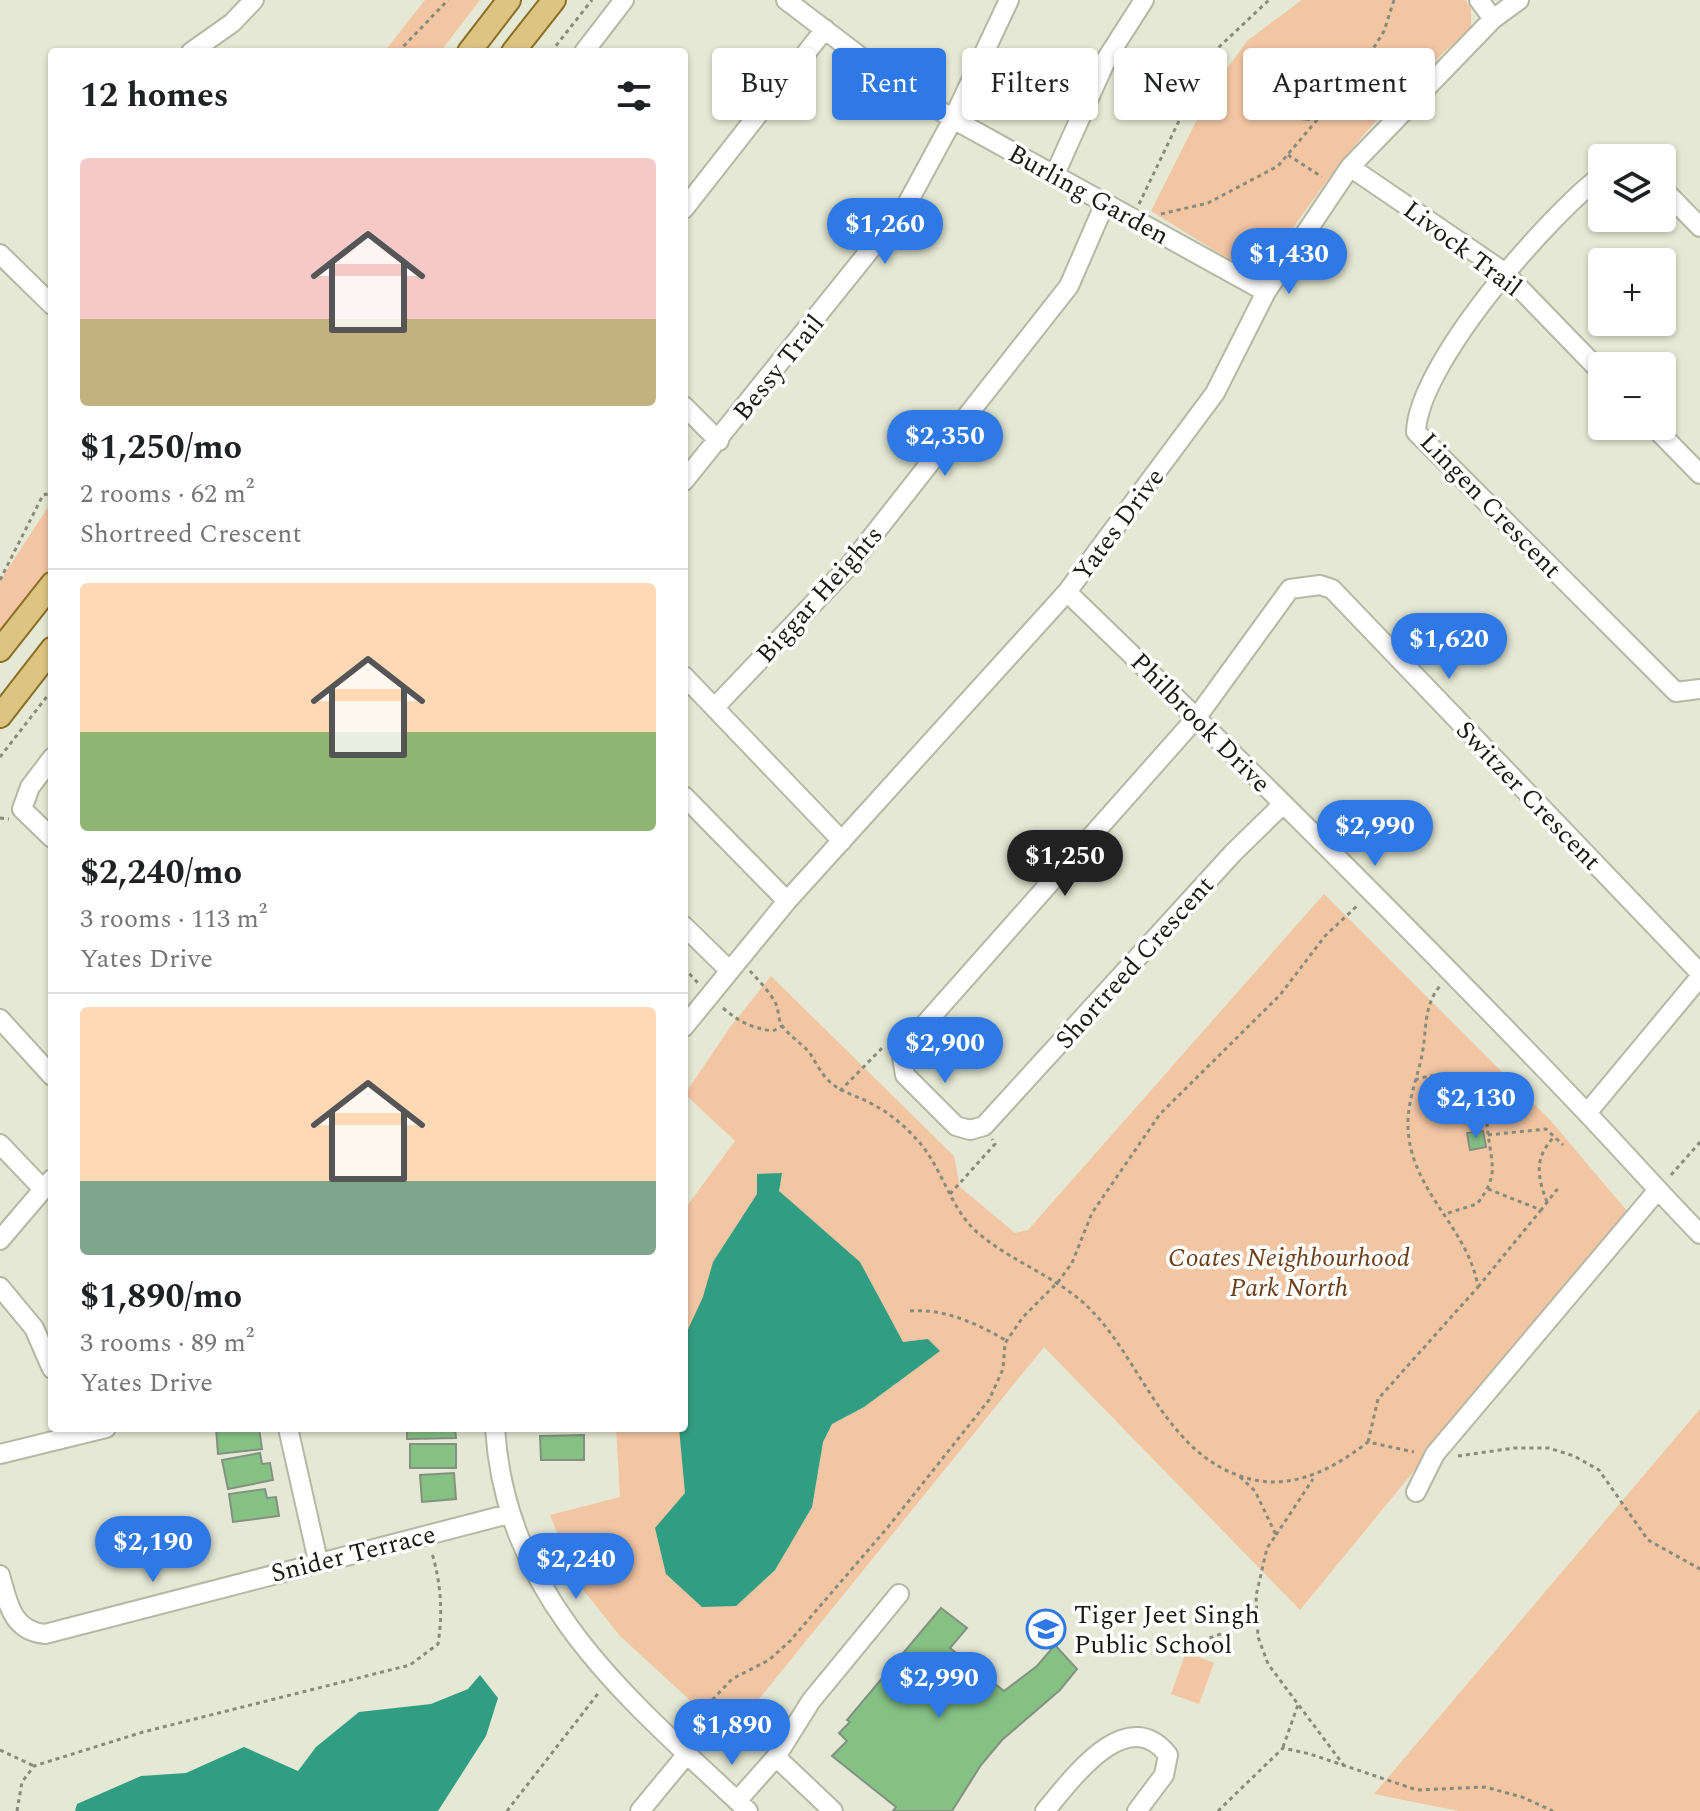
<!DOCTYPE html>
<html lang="en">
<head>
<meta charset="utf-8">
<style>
	body { margin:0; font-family:Spectral,serif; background:#f6f6f6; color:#202124; height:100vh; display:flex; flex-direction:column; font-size:30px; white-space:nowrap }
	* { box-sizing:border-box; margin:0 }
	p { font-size:26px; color:#757577 }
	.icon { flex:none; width:44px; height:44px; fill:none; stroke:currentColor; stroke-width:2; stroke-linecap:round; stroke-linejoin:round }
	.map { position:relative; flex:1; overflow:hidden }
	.panel { position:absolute; left:48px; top:48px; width:640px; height:1384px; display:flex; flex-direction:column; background:#fff; border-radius:8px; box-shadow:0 2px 6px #0004 }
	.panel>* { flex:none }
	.top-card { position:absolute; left:712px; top:48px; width:760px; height:72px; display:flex; gap:16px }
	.fabs { position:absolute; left:1588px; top:144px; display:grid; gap:16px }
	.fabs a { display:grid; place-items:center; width:88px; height:88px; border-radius:8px; background:#fff; box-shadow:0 2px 6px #0004; font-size:40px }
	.price { position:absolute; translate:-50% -68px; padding:0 18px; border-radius:28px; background:#2e79e5; color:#fff; font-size:26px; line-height:52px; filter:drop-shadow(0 2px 4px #0008) }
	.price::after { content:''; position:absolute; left:50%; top:48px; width:24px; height:18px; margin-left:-12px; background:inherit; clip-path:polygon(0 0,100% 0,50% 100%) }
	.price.selected { background:#222; color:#fff }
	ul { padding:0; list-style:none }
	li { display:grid; align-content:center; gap:16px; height:424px; padding:0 32px }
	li+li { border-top:2px solid #e0e0e0 }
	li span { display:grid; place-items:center; height:248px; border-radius:8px; color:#555 }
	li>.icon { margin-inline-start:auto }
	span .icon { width:144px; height:144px; fill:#fffc; stroke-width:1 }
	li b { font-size:34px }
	h2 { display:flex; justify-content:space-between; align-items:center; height:96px; padding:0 32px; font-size:34px }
	.tag { padding:0 28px; border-radius:8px; background:#fff; box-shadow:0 2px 6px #0004; font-size:28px; line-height:72px }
	.tag.selected { background:#2e79e5; color:#fff }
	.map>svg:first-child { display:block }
	.green { fill:#f2c5a3 }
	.water { fill:#319d82 }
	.building { fill:#86c184; stroke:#829182; stroke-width:2 }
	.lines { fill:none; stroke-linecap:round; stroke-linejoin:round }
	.minor-casing { stroke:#b4b8a4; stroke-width:22 }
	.major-casing { stroke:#8a6f26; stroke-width:26 }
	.path { stroke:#898c7d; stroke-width:3; stroke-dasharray:4 4; stroke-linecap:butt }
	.minor { stroke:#fff; stroke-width:18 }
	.major { stroke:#ddc482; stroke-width:22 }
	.labels { text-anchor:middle; stroke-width:7; stroke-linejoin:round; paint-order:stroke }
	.street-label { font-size:26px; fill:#1a1b14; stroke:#fff }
	.park-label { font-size:26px; font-style:italic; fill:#6c3f18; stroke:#fff }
	.poi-label { font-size:26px; fill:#1a1b14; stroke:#fff; text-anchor:start }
</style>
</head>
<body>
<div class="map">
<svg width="1700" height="1811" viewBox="0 0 1700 1811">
	<rect width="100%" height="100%" fill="#e5e8d4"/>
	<path class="green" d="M425,0H480L440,52H384Z
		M1302,0H1465L1471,8V29C1387,98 1330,172 1270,262L1261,268L1246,270L1151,211L1213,88L1247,41Z
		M52,501V573L0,663V581Z
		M1324,894L1551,1121L1627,1211L1300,1610L1044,1347L729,1736L620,1636L577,1582L550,1515L620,1497L616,1428H684V1210L735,1141L685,1094L731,1026L771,976L954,1156L960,1187L1015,1233L1028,1230Z
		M1700,1409V1811H1458L1374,1794Z
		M1186,1652L1214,1663L1199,1704L1171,1694Z"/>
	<path class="water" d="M782,1173L779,1191L860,1262L903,1342L928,1339L940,1351L864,1407L832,1424L823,1442L812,1507L775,1570L736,1606L702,1607L666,1574L655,1528L685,1493L679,1428H684V1338L703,1297L713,1262L757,1194V1174Z
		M480,1675L498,1698L486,1736L438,1811H75L77,1804L141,1776L186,1773L244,1747L298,1771L316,1747L359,1712L431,1704L468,1689Z"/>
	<path class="building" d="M1303,106L1311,107L1314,114L1309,120L1301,119L1298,112Z
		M1483,1131L1486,1147L1470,1150L1467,1133Z
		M216,1428H259L262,1449L218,1454Z
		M407,1428H455L456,1438L407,1439Z
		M584,1435V1460H541L540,1436Z
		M410,1444H456V1468H410Z
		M260,1453L262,1464L270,1463L273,1480L228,1489L222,1460Z
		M454,1473L456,1499L422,1502L420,1475Z
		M265,1489L267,1498L276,1497L279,1516L233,1522L229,1494Z
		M941,1608L967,1628L950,1648L1004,1691L1037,1666L1055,1645L1077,1669L1060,1690L1002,1740L981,1765L952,1811H893L896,1807L832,1756L847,1741L839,1733L850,1722L847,1720Z"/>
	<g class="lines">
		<g class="minor-casing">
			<path id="minor" d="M786,0L883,74L953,119L1266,292
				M1479,0L1493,19
				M191,52L232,23L254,0
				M584,52L624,0
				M1350,167L1504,272L1602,373
				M1055,174L1107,58L1144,0
				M1602,175C1547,217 1418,364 1416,432L1676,692L1700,689
				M1662,188L1700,227
				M684,209L825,29
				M0,254L52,305
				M684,406L719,441
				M1653,426L1700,474
				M684,481L907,204L953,119L1009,0
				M1067,592C1242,761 1416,934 1584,1110C1623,1151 1660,1193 1700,1234
				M684,676L842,841
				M716,706L849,566L1069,286L1105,203
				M52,758L30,787L22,809L52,838
				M684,796L787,901
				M1283,804L1233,853L984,1126L970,1130L956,1126L905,1075L901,1051L1197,717L1290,589L1320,585L1332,589L1700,973
				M684,926L729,970
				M0,1019L52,1076
				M684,1027L787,901L1067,592L1215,393L1266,292L1350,167L1493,19L1519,0
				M1587,1113L1700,977
				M0,1144L42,1188
				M0,1240L52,1179
				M0,1287L34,1328L52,1369
				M288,1428L318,1561
				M495,1428C506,1602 631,1701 748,1811
				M0,1454L106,1428
				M1416,1492L1435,1454L1657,1191
				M0,1575C8,1603 12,1631 45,1634L509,1514
				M776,1757L833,1811
				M737,1801L776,1757L811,1701L899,1594
				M640,1811L687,1754
				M1045,1811C1072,1779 1127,1702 1168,1755L1164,1775L1137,1811"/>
		</g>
		<g class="major-casing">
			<path id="major" d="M469,52L509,0
				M513,52L554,0
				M0,650L52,584
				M0,716L52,649"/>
		</g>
		<path class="path" d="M398,52L448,0
			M551,52L592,0
			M1347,86L1369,103
			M1288,155L1322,177
			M1139,204L1203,71L1220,46L1269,0
			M1161,214L1208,203L1278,166L1362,67L1384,31L1394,0
			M0,580L43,495L52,493
			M0,757L52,690
			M0,818L9,819
			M684,968L698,983
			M750,971C759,981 770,992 776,1004C779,1011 778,1021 783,1027C790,1036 801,1043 809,1052C816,1062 821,1074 830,1082C842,1093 858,1096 872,1104C890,1113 906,1127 919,1142C943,1169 950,1209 978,1233C1013,1263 1059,1277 1092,1311C1142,1363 1165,1450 1240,1476C1287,1493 1331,1471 1368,1442L1414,1452
			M723,1008C739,1022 752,1028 773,1031L782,1026
			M1415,1080C1437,1072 1470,1070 1483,1095C1488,1105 1486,1123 1488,1133C1492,1167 1499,1175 1477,1204L1445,1214
			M840,1091L884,1046
			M1488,1135L1546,1129L1563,1145
			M1671,1175L1700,1142
			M1488,1189L1541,1210L1559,1187
			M950,1194L995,1144L992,1139
			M1547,1202C1537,1176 1534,1158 1554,1137
			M1478,1287L1541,1210
			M910,1311C944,1308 978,1324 1007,1341
			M1368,1442L1378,1399L1478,1287C1468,1227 1410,1191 1408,1127C1407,1102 1417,1079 1422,1055C1427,1030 1423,1006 1440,986
			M1458,1456L1514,1448H1549L1574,1456L1599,1470L1648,1540L1700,1569
			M1240,1477L1255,1491L1276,1535L1267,1548L1256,1596L1258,1637L1268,1664L1345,1767
			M1276,1535L1313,1479
			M1164,1653L1257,1622
			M685,1729L732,1679L769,1660L790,1641L888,1527L989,1400L1003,1369L1005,1343L1023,1317L1058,1282L1072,1263L1092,1213L1160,1114L1280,995L1325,936L1359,904
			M1283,1747L1299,1702
			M0,1750L34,1766
			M17,1811L22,1782L34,1766L143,1732L410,1665L438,1644C443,1612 441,1584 432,1553
			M507,1811L600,1691
			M1218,1811L1283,1748L1310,1754L1417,1790L1485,1787L1522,1797L1553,1811"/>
		<use href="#minor" class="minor"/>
		<use href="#major" class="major"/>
	</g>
	<defs>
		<g id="school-ring" transform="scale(2)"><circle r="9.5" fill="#fff" stroke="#2e79e5" stroke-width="1.5"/><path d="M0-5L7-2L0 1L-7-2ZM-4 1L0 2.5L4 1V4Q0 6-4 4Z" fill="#2e79e5"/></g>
	</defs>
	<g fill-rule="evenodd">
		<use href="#school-ring" x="1046" y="1629"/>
	</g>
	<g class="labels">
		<g class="street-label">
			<text transform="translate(1089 194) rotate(29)" y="9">Burling Garden</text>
			<text transform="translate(1463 248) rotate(37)" y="9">Livock Trail</text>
			<text transform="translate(778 367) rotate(-51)" y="9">Bessy Trail</text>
			<text transform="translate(1491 505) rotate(46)" y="9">Lingen Crescent</text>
			<text transform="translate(1118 524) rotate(-53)" y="9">Yates Drive</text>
			<text transform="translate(819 594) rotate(-48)" y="9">Biggar Heights</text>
			<text transform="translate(1201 722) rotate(45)" y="9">Philbrook Drive</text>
			<text transform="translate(1529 795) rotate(46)" y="9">Switzer Crescent</text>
			<text transform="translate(1134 962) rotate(-48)" y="9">Shortreed Crescent</text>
			<text transform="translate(353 1553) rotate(-14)" y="9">Snider Terrace</text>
		</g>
		<g class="park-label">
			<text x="1289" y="1266">Coates Neighbourhood<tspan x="1289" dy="30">Park North</tspan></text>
		</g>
		<g class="poi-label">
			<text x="1074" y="1623">Tiger Jeet Singh<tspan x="1074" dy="30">Public School</tspan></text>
		</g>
	</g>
</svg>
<div class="fabs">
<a><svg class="icon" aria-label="layers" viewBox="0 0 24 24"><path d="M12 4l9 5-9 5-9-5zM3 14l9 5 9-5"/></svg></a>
<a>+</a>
<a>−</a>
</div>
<b class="price" style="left:885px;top:266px">$1,260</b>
<b class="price" style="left:1289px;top:296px">$1,430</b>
<b class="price" style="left:945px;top:478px">$2,350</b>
<b class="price" style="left:1449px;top:681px">$1,620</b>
<b class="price" style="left:1375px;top:868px">$2,990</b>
<b class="price selected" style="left:1065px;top:898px">$1,250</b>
<b class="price" style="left:945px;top:1085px">$2,900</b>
<b class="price" style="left:1476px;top:1140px">$2,130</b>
<b class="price" style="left:153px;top:1584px">$2,190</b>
<b class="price" style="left:576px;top:1601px">$2,240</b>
<b class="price" style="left:939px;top:1720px">$2,990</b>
<b class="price" style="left:732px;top:1767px">$1,890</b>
<div class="top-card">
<a class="tag">Buy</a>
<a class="tag selected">Rent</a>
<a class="tag">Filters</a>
<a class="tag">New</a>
<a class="tag">Apartment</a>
</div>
<section class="panel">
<h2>12 homes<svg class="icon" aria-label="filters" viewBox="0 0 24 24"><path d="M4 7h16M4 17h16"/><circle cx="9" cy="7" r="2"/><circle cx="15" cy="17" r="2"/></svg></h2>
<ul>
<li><span style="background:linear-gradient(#f6c9c9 65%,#c2b280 0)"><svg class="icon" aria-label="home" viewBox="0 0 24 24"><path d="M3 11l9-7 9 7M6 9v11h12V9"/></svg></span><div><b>$1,250/mo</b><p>2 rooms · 62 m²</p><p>Shortreed Crescent</p></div></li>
<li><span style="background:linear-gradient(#ffd9b3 60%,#8fb573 0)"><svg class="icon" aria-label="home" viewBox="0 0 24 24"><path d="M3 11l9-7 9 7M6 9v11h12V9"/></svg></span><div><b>$2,240/mo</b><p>3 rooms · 113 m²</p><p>Yates Drive</p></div></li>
<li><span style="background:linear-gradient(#ffd9b3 70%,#7fa58c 0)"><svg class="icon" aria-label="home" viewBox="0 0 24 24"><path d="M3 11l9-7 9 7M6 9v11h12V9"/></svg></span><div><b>$1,890/mo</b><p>3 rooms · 89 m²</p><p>Yates Drive</p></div></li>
</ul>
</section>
</div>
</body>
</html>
